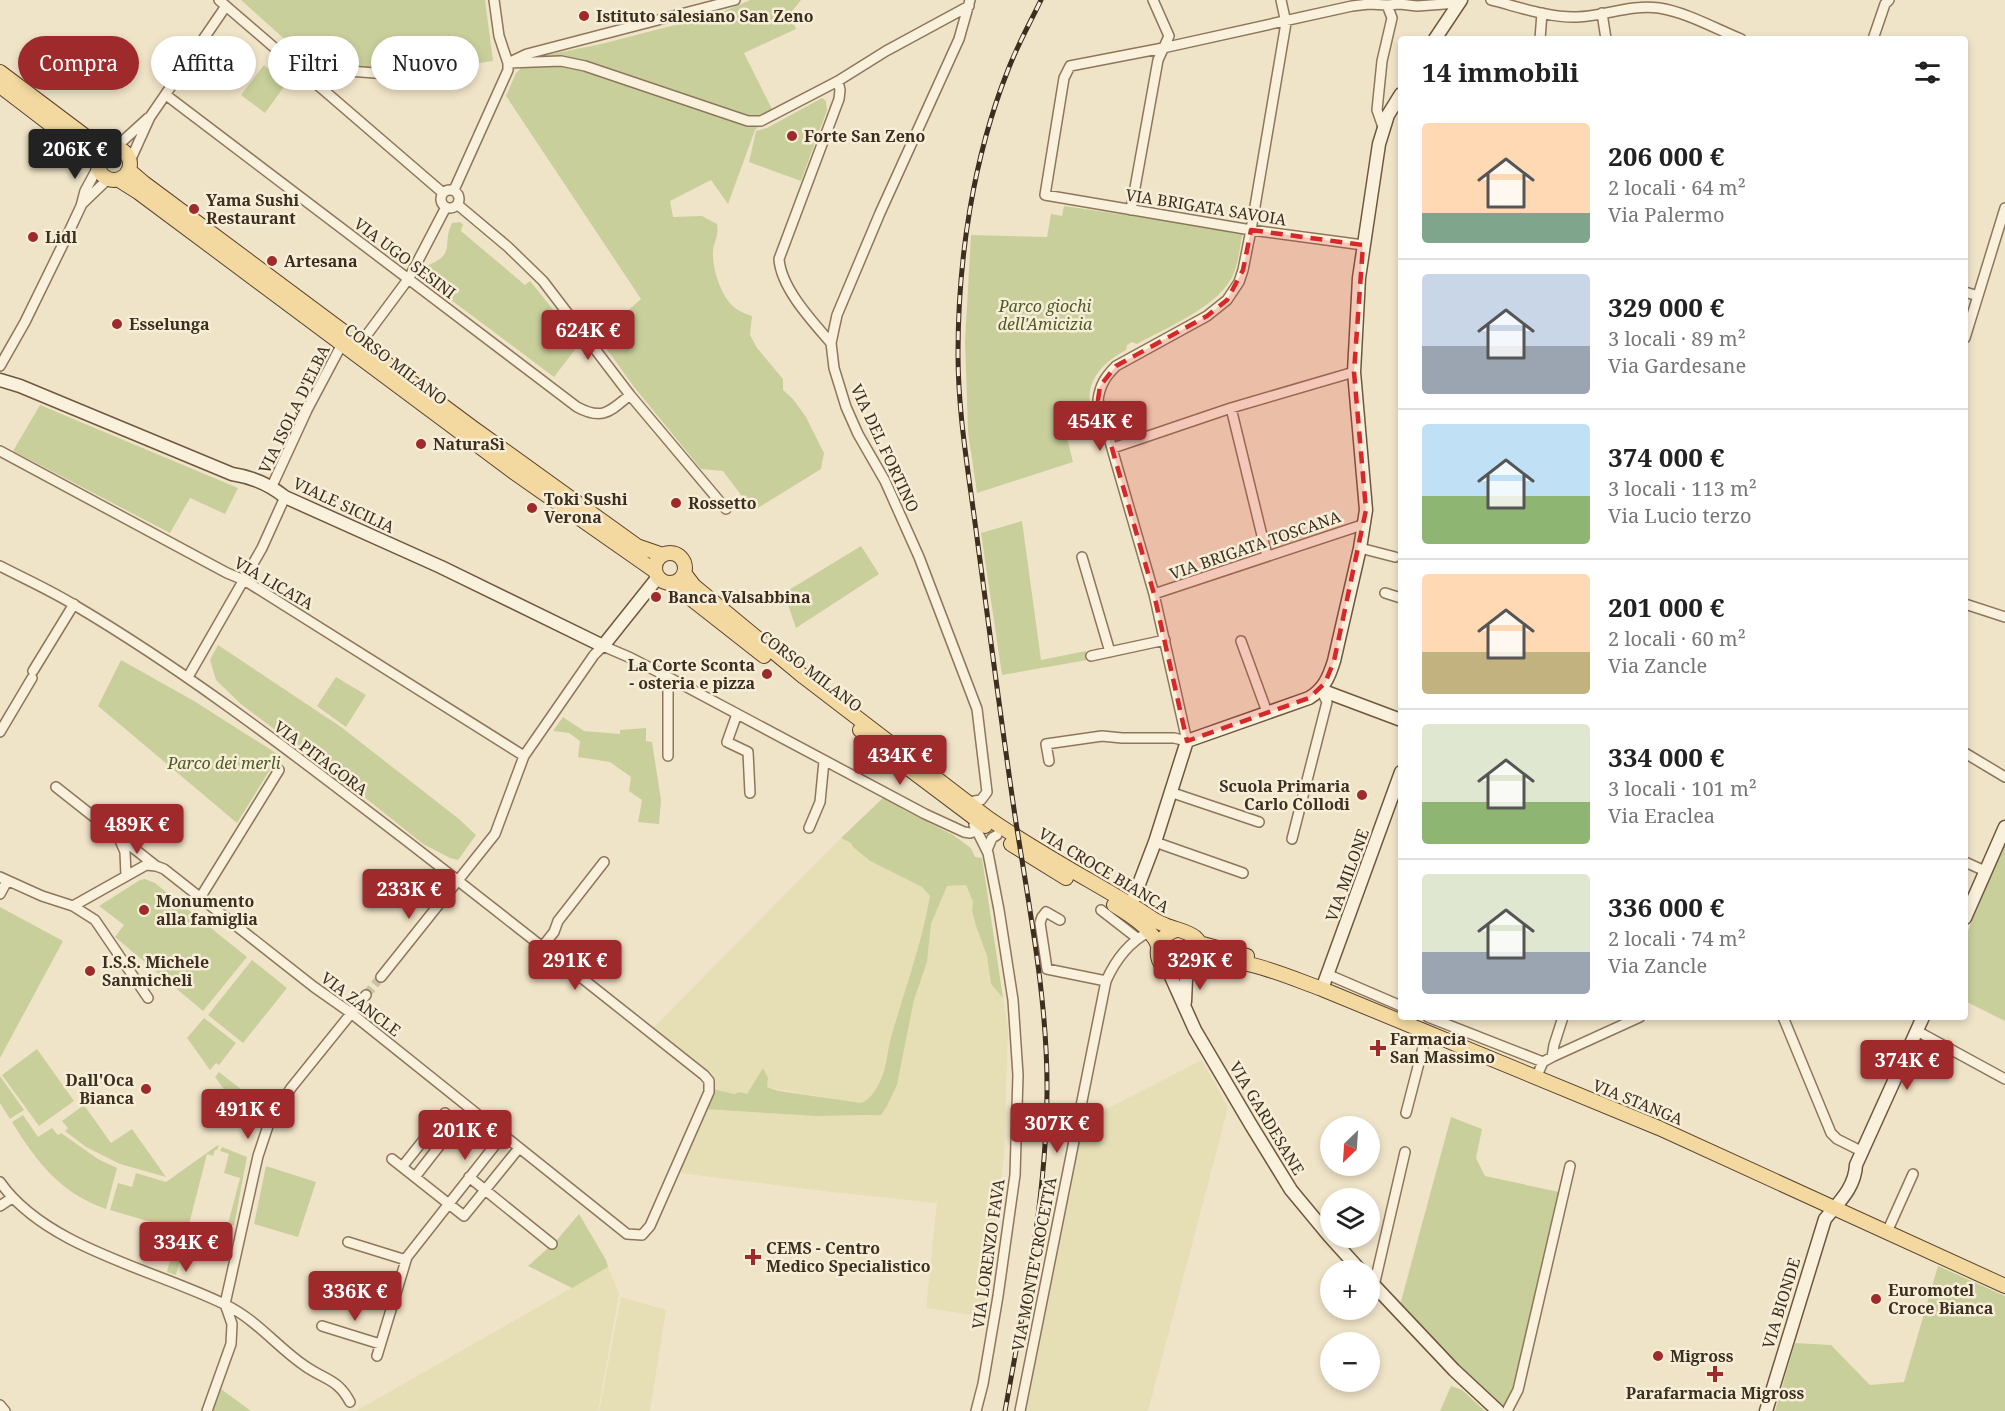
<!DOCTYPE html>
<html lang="it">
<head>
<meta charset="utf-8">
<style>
	body { margin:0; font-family:"Noto Serif",serif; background:#f2f2f2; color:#222; height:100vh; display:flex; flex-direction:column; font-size:22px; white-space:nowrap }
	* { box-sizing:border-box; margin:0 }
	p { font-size:20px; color:#767676 }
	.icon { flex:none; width:33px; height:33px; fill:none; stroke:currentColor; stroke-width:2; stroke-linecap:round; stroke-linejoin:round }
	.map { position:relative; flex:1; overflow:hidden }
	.side { position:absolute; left:1398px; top:36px; width:570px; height:984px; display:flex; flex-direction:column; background:#fff; border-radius:6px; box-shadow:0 3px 9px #0003 }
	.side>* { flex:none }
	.top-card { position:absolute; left:18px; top:36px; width:570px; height:54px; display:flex; gap:12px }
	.needle { width:39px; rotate:205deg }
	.fabs { position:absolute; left:1320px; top:1116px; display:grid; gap:12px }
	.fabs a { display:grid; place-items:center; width:60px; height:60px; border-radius:50%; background:#fff; box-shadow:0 3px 9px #0003; font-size:30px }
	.price { position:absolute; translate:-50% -51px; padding:0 14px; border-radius:6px; background:#9e2a2b; color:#fff; font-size:20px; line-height:39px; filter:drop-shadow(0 2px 3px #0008) }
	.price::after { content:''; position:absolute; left:50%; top:36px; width:18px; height:14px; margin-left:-9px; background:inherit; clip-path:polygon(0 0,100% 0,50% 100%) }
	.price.selected { background:#222; color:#fff }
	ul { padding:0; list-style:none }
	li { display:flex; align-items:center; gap:18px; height:150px; padding:0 24px }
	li+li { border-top:2px solid #e0e0e0 }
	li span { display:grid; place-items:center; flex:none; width:168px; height:120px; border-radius:6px; color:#555 }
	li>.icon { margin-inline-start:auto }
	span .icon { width:72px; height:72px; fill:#fffc; stroke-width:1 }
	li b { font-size:26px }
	h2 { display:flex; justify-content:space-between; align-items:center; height:72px; padding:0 24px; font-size:26px }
	.chip { padding:0 21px; border-radius:27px; background:#fff; box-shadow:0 3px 9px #0003; font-size:21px; line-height:54px }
	.chip.selected { background:#9e2a2b; color:#fff }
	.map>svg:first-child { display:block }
	.farmland { fill:#e6deb5 }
	.green { fill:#c9cf9b }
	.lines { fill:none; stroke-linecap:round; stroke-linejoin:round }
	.street-tunnel { stroke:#ccc0a6; stroke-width:9; stroke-dasharray:9 4.5; stroke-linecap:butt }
	.street-casing { stroke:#8d765c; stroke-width:12 }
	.secondary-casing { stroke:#6f573f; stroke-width:15 }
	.primary-casing { stroke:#5b4430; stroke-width:16 }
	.street { stroke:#faf1dc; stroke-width:9 }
	.secondary { stroke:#faf1dc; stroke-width:12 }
	.primary { stroke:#f3d9a0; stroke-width:14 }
	.rail-casing { stroke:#3d2e20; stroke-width:5 }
	.rail { stroke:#f7eed8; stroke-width:3; stroke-dasharray:9; stroke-linecap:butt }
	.marked { fill:#d62828; fill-opacity:0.2; stroke:#d62828; stroke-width:4.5; stroke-dasharray:12 8; stroke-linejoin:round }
	.poi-dot { fill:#9e2a2b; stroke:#f7eed8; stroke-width:2 }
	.labels { text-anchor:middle; stroke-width:5; stroke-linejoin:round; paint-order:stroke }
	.poi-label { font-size:16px; font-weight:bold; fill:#3d2e20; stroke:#f7eed8; text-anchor:start }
	.street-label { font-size:16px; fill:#3d2e20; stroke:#f7eed8 }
	.park-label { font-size:16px; font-style:italic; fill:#4d5a26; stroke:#f7eed8 }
</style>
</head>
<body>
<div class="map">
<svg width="2005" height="1411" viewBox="0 0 2005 1411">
	<rect width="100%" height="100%" fill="#f0e4c8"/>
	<path class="farmland" d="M841,838L851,843L853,847L870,861L922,887L930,896L926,924L889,1044L882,1077L875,1092L869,1099L861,1103L845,1101L766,1087L768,1078L753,1087L747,1094L740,1092L734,1094L713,1089L716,1080L651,1030Z
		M966,885L973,902L972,911L976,926L987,956L991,984L1003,998L1008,1029L1004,1155L987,1317L926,1308L937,1203L832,1192L680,1173L704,1109L816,1116H869L887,1106L897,1085L914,1000L927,962L931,924L947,886Z
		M1202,1060L1228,1108L1148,1411H1025L1083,1121Z
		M608,1267L619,1294L598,1411H356Z
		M621,1297L666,1310L650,1411H599Z"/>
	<path class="green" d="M241,0H485L493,61L416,72L364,69L316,63L308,60Z
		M750,0H801L790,14L796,29L744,53L774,113L755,130L728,204L711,180L670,201L673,217L702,216L717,224C719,238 714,240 713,251C712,268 721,297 735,308C739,311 746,314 752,316L750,335L757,348L783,379V390L793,399L806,417L824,453L821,469L753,511L723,471L701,469L634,387L598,337L641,299L506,96L516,73L532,58L601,44L718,14Z
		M264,65L286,84L265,113L241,95Z
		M822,98L826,101L827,110L801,181L749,162L756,131L767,128Z
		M1064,206L1243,232C1240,245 1239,260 1234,273C1221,306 1167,327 1137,344L1132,342L1127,345L1126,350C1105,361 1086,379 1090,405L1061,414L1073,462L977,493L968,432L965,341L971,235L1047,237L1051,214L1062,216Z
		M460,222L463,224L461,231L525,285L530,281L580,343L554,377L427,282L423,275L424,267C458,254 441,246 452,223Z
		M40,405L238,488L225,514L190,498L170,533L13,451Z
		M1022,521L1041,660L1086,651L1087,660L1002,675L981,533Z
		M861,546L879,574L796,628L784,593Z
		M218,645L341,727L459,819L476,835L458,860L450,858L423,844L358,792L242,705L216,680L210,660Z
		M121,660L194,701L279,755L237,823L98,706Z
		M336,677L366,695L346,727L317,706Z
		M563,717L584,731L620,734V730L646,728V741L652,742L661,800L659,824L638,822L642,800L629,791L631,777L610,762L578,757L580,741L569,733L553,731Z
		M885,796L904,805L902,809L953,835L971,848L975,857L982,858L1003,998L991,984L987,956L976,926L972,911L973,902L966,885L947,886L931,924L927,962L914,1000L897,1085L887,1106L881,1115L816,1116L704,1109L713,1089L734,1094L740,1092L747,1094L763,1068L768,1078L767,1087L779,1091L861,1103C872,1098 876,1090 881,1079C887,1065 887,1049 892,1034C905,989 922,943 930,896L922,887L870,861L853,847L851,843L841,838Z
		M2005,840V1021L1965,1001V938Z
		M145,879L155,883L247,957L203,1011L115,937L124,925L99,906L140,880Z
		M0,907L63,941L0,1058Z
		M252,960L287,988L243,1043L208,1015Z
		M204,1018L236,1043L219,1065L216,1063L210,1070L187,1038Z
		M37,1049L74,1101L39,1126L2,1075Z
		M219,1072L265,1108L254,1130L215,1077Z
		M0,1076L24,1110L10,1119L0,1103Z
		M84,1105L111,1143L132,1129L166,1177L120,1164L86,1147L65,1131L68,1128L62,1121Z
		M23,1115L38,1137L52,1128L58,1135L61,1133L98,1159L117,1168L106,1209C60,1193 36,1161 12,1122Z
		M1451,1117L1482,1129L1476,1158L1485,1176L1559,1192L1510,1411H1507L1489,1395L1400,1305Z
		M218,1145L219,1146L217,1150H215L213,1156L207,1154L176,1275L167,1272L178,1230L110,1210L118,1183L132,1187L136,1173L166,1182Z
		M222,1147L247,1157L234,1226L228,1224L240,1178L224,1173L229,1154L220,1151Z
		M266,1166L316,1182L298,1237L254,1224Z
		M579,1214L606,1260L608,1267L572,1288L528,1266L556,1241Z
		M1938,1266L2005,1296V1411H1775L1795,1343L1831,1345L1870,1385L1904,1382Z
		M1451,1386L1462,1390L1485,1411H1440Z
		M221,1389L251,1411H213Z"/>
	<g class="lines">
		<path class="street-tunnel" d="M366,995L381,977"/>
		<g class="street-casing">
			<path id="street" d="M219,0L443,193
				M1491,0C1519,7 1549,18 1577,17C1605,16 1631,4 1659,8C1686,12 1716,29 1741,39
				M1602,13L1606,39
				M1540,39L1542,13
				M1873,39L1885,4L1889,0
				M510,62L527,54L735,0
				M508,63L561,61L585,66L733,116L748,121H761L838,81L886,51L969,6
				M296,67L414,76
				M166,95L577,407C603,421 610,411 630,395
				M1383,127L1377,110L1382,61L1392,18L1387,5
				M115,148L148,118
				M130,161L150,117L226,6
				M441 199a9 9 0 1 1 18 0a9 9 0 1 1-18 0Z
				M454,190L508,70V63L499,36L494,0
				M82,204L108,179
				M458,205L508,247L543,281L630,395L726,509
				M1131,210L1158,60L1169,36L1153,0
				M1363,245L1251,230L1045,195L1064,78L1070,66L1163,48L1352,6L1369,4L1387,5L1400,4L1417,6L1458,3
				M1965,292L1978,296
				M1965,338L2005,208
				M831,343C812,321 781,288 779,259L839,99L840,90L838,81
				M360,344L409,278L446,207
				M0,366L25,322L66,238L81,206L85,191L98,167
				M1231,408L1267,556
				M1113,448L1231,408L1354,372
				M0,451L227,573L244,580L524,756
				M272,486L307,410L342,344
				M1360,548L1395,557
				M1082,557L1110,652
				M0,566C25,579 52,591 76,606C179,667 274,739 369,812C482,898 593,987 704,1075L709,1081V1092L650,1226L642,1235L627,1234L351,1013L314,987L164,869L156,866L56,787
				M1385,593L1401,598
				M1154,594L1365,524
				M1965,604L2005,617
				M1241,641L1267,712
				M1091,656L1165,640
				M33,671L74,604
				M188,677L262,548L285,497
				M737,714L727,742L748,752L750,793
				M0,732L32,678
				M1965,753L2005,777
				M668,756V677
				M1049,761L1046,744L1102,736L1122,738H1174L1187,741L1154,594L1098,400C1100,385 1105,377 1116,366L1207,316L1227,300L1239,282L1243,270L1251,230L1286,23L1281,0
				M1170,792L1259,822
				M968,802L981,800L987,792L977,709L919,557L885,481L858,434L846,407L834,368L831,343L837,315L880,213L959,39L970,0
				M974,825L988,853L999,910L1013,1000L1018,1075L1015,1175L998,1296L983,1384L976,1411
				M809,828L820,802L824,761
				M119,838L125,852L126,876
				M1292,839L1327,702L1321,690
				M1155,842L1243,873
				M987,850L992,838L997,835
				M1965,862L1985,871
				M0,877L42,896L73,906L146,865L156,866
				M0,894L7,881
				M200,898L279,770
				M73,906L95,920L148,998
				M1101,910L1137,938
				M1060,920L1046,912L1042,917L1040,923L1047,969L1106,981
				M542,947L554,932L558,921L604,862
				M1329,975L1401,1006
				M381,977L495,834L524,756L594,655L603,646L631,658L668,677L925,814L964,832L970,833L976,831
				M1428,1017L1543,1062
				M1783,1017L1831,1133L1837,1139L1863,1152
				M1917,1031L2005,1079
				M1552,1057L1554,1045L1563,1017
				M1536,1078L1543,1062L1552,1057L1640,1017
				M1406,1113L1427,1032
				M392,1159L464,1216L519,1148
				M402,1167L445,1113L457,1123L415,1177
				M469,1177L552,1244
				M0,1182C46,1248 156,1270 226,1305C257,1320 277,1347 305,1366C325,1380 338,1379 350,1402
				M0,1206L12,1198
				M1887,1232L1913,1174
				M348,1242L406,1260
				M1374,1286L1405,1152
				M225,1304L258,1156L269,1123L291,1088L366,995
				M322,1326L380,1344
				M377,1356L407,1257L503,1135
				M0,1405L5,1411
				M207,1411L231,1344L232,1324L225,1304
				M1020,1411L1106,981C1115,961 1129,942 1149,932
				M1507,1411L1518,1390L1570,1166"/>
		</g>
		<g class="secondary-casing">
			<path id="secondary" d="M1435,39L1461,0
				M0,380L20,386L232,474C252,477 269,484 285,497L441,567L603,646L658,577
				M1321,690L1401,720
				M1131,905L1155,842L1187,741L1309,698C1324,689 1329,677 1334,661L1360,548L1366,510L1354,372L1359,278L1379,144L1388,115L1401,94
				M1965,918L2005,827
				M1168,970L1195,1030L1251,1125L1291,1190L1330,1237
				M1322,989L1401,772
				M1185,1002L1186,979L1190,970
				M1331,1238L1360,1270
				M1370,1281L1454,1370L1498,1411
				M1766,1411L1825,1219C1838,1203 1855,1188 1856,1165L1923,1017"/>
		</g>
		<g class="primary-casing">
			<path id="primary" d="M0,72L105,151
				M0,86L98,161
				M98 164a16 16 0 1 1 32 0a16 16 0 1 1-32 0Z
				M130,171L144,183L473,428L637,546L663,555
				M119,180L138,192L515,473L655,571
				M655 568a15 15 0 1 1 30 0a15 15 0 1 1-30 0Z
				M684,573L694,586L804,677L988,818C1037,852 1090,880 1141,911C1149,916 1156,922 1165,925C1180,932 1207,932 1199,958C1197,965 1190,971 1183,972C1155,978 1147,939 1176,930
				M671,583L764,656
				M860,730L880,747L985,826
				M1011,844L1066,878
				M1114,905C1130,915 1151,928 1158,945
				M1199,943L1247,956
				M1198,962C1239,954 1283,975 1322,989L1659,1128L2005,1286"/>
		</g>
		<use href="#street" class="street"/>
		<use href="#secondary" class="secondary"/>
		<use href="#primary" class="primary"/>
		<g class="rail-casing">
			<path id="rail" d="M1005,1411C1024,1306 1046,1201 1047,1094C1048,1001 1029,908 1015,816C1000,714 987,611 973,508C966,457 958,406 958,354C958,259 973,158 1008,70C1017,46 1030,23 1041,0"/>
		</g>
		<use href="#rail" class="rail"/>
	</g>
	<path class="marked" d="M1251,230L1363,245L1354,372L1366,510L1334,661L1325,683L1309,698L1187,741L1154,594L1098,400L1100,386L1116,366L1207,316L1227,300L1243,270Z"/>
	<g class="poi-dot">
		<circle cx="584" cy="16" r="6"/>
		<circle cx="792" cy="136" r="6"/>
		<circle cx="194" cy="209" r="6"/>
		<circle cx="33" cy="237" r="6"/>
		<circle cx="272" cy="261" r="6"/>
		<circle cx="117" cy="324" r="6"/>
		<circle cx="421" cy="444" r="6"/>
		<circle cx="676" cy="503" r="6"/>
		<circle cx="532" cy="508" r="6"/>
		<circle cx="656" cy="597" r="6"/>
		<circle cx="767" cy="674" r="6"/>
		<circle cx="1362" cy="795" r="6"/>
		<circle cx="144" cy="910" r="6"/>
		<circle cx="90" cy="971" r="6"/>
		<path d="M1375 1039h6v6h6v6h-6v6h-6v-6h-6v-6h6z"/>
		<circle cx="146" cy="1089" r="6"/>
		<path d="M750 1248h6v6h6v6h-6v6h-6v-6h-6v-6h6z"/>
		<circle cx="1876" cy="1299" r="6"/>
		<circle cx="1658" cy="1356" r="6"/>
		<path d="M1712 1365h6v6h6v6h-6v6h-6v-6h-6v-6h6z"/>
	</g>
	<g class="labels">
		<g class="poi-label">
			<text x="596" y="22">Istituto salesiano San Zeno</text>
			<text x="804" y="142">Forte San Zeno</text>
			<text x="206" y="206">Yama Sushi<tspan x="206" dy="18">Restaurant</tspan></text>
			<text x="45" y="243">Lidl</text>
			<text x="284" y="267">Artesana</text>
			<text x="129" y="330">Esselunga</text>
			<text x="433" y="450">NaturaSì</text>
			<text x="544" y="505">Toki Sushi<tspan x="544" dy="18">Verona</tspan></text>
			<text x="688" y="509">Rossetto</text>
			<text x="668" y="603">Banca Valsabbina</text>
			<text x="755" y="671" text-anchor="end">La Corte Sconta<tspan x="755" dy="18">- osteria e pizza</tspan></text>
			<text x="1350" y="792" text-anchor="end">Scuola Primaria<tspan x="1350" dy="18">Carlo Collodi</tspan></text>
			<text x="156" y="907">Monumento<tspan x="156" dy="18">alla famiglia</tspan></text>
			<text x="102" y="968">I.S.S. Michele<tspan x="102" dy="18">Sanmicheli</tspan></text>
			<text x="1390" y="1045">Farmacia<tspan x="1390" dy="18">San Massimo</tspan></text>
			<text x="134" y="1086" text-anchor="end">Dall'Oca<tspan x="134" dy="18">Bianca</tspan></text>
			<text x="766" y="1254">CEMS - Centro<tspan x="766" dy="18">Medico Specialistico</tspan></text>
			<text x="1888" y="1296">Euromotel<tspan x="1888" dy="18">Croce Bianca</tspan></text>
			<text x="1670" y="1362">Migross</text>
			<text x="1715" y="1399" text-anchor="middle">Parafarmacia Migross</text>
		</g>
		<g class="street-label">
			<text transform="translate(1206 207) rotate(9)" y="6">VIA BRIGATA SAVOIA</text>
			<text transform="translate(405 258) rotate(37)" y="6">VIA UGO SESINI</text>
			<text transform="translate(396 364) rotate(37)" y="6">CORSO MILANO</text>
			<text transform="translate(294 409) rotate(-64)" y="6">VIA ISOLA D'ELBA</text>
			<text transform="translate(885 448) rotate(65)" y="6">VIA DEL FORTINO</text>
			<text transform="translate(344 505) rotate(25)" y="6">VIALE SICILIA</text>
			<text transform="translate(1255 545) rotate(-19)" y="6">VIA BRIGATA TOSCANA</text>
			<text transform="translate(274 583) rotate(30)" y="6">VIA LICATA</text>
			<text transform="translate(811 671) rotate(37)" y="6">CORSO MILANO</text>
			<text transform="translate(321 758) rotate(37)" y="6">VIA PITAGORA</text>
			<text transform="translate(1104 870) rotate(31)" y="6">VIA CROCE BIANCA</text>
			<text transform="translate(1347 875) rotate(-70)" y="6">VIA MILONE</text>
			<text transform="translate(361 1004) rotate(37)" y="6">VIA ZANCLE</text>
			<text transform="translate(1638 1102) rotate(22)" y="6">VIA STANGA</text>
			<text transform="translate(1267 1118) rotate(59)" y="6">VIA GARDESANE</text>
			<text transform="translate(988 1254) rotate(-82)" y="6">VIA LORENZO FAVA</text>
			<text transform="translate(1034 1264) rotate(-79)" y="6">VIA MONTE CROCETTA</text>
			<text transform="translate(1781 1303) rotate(-73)" y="6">VIA BIONDE</text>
		</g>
		<g class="park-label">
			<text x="1045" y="312">Parco giochi<tspan x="1045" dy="18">dell'Amicizia</tspan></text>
			<text x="224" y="769">Parco dei merli</text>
		</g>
	</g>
</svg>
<div class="fabs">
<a><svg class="needle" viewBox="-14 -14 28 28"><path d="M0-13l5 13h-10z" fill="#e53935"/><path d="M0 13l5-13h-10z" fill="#767676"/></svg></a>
<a><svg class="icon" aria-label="layers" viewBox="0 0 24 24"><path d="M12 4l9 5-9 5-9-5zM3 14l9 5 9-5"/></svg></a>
<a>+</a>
<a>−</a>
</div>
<b class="price selected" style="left:75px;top:180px">206K €</b>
<b class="price" style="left:588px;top:361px">624K €</b>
<b class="price" style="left:1100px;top:452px">454K €</b>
<b class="price" style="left:900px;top:786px">434K €</b>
<b class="price" style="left:137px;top:855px">489K €</b>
<b class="price" style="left:409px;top:920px">233K €</b>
<b class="price" style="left:575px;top:991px">291K €</b>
<b class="price" style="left:1200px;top:991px">329K €</b>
<b class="price" style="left:1907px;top:1091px">374K €</b>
<b class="price" style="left:248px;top:1140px">491K €</b>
<b class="price" style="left:1057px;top:1154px">307K €</b>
<b class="price" style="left:465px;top:1161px">201K €</b>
<b class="price" style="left:186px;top:1273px">334K €</b>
<b class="price" style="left:355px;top:1322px">336K €</b>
<div class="top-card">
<a class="chip selected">Compra</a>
<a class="chip">Affitta</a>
<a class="chip">Filtri</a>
<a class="chip">Nuovo</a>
</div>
<section class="side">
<h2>14 immobili<svg class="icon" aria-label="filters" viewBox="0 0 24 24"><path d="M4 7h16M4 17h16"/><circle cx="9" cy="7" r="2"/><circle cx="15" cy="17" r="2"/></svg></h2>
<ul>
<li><span style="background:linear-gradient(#ffd9b3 75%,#7fa58c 0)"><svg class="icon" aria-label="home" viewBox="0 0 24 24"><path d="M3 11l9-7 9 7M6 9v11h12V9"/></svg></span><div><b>206 000 €</b><p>2 locali · 64 m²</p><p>Via Palermo</p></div></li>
<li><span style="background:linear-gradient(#c9d6e8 60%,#9aa5b1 0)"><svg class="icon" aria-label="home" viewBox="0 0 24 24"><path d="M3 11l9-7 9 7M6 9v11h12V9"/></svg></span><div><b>329 000 €</b><p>3 locali · 89 m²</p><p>Via Gardesane</p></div></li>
<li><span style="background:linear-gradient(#bfe0f5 60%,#8fb573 0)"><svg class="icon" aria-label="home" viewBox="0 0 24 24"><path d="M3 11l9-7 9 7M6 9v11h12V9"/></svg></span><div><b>374 000 €</b><p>3 locali · 113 m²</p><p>Via Lucio terzo</p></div></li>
<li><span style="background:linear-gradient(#ffd9b3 65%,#c2b280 0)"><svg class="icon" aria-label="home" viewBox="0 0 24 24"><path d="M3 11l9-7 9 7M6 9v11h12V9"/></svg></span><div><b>201 000 €</b><p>2 locali · 60 m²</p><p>Via Zancle</p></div></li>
<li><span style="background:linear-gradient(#dfe7d0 65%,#8fb573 0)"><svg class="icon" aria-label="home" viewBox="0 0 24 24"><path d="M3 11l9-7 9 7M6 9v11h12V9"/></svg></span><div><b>334 000 €</b><p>3 locali · 101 m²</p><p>Via Eraclea</p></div></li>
<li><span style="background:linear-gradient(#dfe7d0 65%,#9aa5b1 0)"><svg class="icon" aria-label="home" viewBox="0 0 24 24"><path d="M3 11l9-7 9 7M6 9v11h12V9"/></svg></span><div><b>336 000 €</b><p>2 locali · 74 m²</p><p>Via Zancle</p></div></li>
</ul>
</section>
</div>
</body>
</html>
